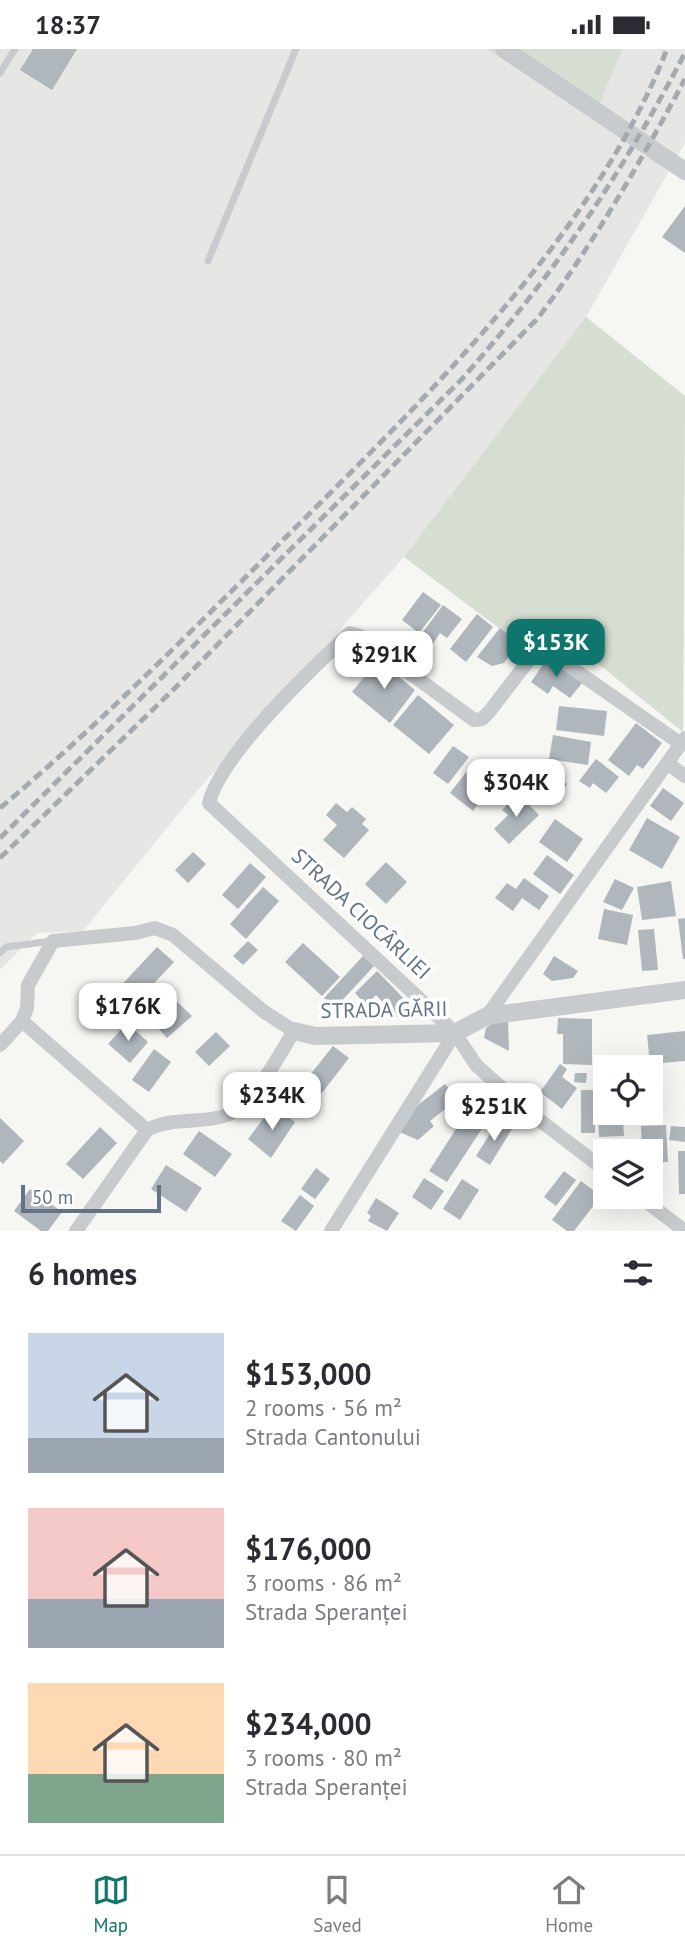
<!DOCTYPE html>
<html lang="en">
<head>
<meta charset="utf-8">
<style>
	body { margin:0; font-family:"PT Sans",sans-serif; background:#f2f2f3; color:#2b2b33; height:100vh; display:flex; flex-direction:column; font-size:26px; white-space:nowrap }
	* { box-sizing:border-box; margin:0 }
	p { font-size:23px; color:#7c7c81 }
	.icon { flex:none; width:38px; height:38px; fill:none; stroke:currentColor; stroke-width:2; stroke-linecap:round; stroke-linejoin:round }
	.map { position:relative; height:1182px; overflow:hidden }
	.side { display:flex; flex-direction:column; background:#fff; flex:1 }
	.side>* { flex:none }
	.buttons { position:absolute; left:593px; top:1006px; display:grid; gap:14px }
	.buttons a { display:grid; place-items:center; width:70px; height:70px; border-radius:0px; background:#fff; box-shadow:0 7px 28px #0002; font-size:35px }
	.scale { position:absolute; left:21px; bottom:18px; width:140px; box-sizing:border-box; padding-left:7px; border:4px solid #627385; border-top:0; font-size:19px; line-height:24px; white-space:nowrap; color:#627385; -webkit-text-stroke:5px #fff; paint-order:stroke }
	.price { position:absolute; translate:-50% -60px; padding:0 16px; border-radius:14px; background:#fff; color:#222; font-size:23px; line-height:46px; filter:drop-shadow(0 2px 4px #0008) }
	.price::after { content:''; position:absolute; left:50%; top:42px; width:21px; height:16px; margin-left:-10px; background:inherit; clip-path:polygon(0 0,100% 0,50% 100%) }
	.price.selected { background:#0f766e; color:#fff }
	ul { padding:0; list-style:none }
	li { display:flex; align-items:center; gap:21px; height:175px; padding:0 28px }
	li span { display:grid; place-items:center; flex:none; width:196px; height:140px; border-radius:0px; color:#555 }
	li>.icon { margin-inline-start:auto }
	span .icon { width:84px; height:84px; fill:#fffc; stroke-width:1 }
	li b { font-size:30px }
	h2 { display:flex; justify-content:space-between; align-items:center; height:84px; padding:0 28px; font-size:30px }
	.status { display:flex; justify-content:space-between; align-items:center; height:49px; padding:0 35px; background:#fff; direction:ltr }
	.status svg { height:19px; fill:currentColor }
	.tabs { display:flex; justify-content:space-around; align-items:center; height:98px; border-top:2px solid #e1e1e2; background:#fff; font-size:19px; color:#7c7c81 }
	.tabs a { display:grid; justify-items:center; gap:4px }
	.tabs .selected { color:#0f766e }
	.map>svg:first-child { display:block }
	.built { fill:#e6e7e5 }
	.green { fill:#d6ded2 }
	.building { fill:#afb6bc }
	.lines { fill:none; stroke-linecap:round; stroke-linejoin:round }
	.service { stroke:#c8cbce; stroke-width:7 }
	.minor { stroke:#c8cbce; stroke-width:14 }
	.tertiary { stroke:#c8cbce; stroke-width:18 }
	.rail { stroke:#a5aab1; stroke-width:5; stroke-dasharray:10 5; stroke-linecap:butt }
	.labels { text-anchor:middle; stroke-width:7; stroke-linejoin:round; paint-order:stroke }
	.street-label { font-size:21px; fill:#627385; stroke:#fff }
</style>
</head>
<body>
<div class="status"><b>18:37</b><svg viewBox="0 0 49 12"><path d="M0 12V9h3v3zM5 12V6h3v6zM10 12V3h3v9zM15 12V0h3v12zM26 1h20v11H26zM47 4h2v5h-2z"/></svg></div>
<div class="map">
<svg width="685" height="1182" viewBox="0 0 685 1182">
	<rect width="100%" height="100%" fill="#f6f6f2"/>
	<path class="built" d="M0,0H487L593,70L623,0H685V94L586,268L685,347L683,683L581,601L531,603L404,508L197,742L83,882L37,884L0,921Z"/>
	<path class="green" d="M487,0H623L593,70Z
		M586,268L685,347L683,683L581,601L531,603L404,508Z"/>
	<path class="building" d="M33,0H77L52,41L20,21Z
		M685,157V204L662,188Z
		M423,543L441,556L419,584L402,571Z
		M443,556L462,570L447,589L440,584L432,596L420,587Z
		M477,565L493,578L466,613L450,600Z
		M500,579L519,594L504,614L492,617L477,608Z
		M549,607L583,633L570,649L553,637L548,645L531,633Z
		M378,611L415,641L390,674L352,643Z
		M418,646L454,676L429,705L393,676Z
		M559,657L607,662L604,687L556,681Z
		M636,674L662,694L643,720L637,716L629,727L608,711Z
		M553,686L591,693L588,716L549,710Z
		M453,697L469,708L448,735L433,724Z
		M596,710L619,728L606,744L593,734L590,739L579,732Z
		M537,712L567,735L553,755L524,730Z
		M471,717L493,735L473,762L450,744Z
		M663,739L684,754L671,772L650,757Z
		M518,745L539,766L509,795L494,780L508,766L502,761Z
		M336,754L347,763L352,758L366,770L362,775L369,781L344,809L323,791L337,776L326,766Z
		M647,769L680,788L662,820L629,801Z
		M555,770L583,790L567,813L539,793Z
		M193,803L206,815L188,834L175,821Z
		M547,806L574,826L560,845L533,825Z
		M386,813L407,833L386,855L365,835Z
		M250,814L266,828L238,860L222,846Z
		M524,829L549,847L539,861L522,849L513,862L495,849L507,834L516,840Z
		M615,830L634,839L622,861L603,853Z
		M671,832L676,867L642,871L637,838Z
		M263,838L279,852L246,890L230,875Z
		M604,860L633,866L627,896L598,890Z
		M685,869V910H683L678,870Z
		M654,880L658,921L642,922L638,881Z
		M248,892L258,901L243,916L233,907Z
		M303,894L340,928L322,947L285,913Z
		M157,898L174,913L130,960L114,944Z
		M363,907L374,917L335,959L324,949Z
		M554,907L578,922L573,929L552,932L543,925Z
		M377,922L410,956L397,968L376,946L366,956L355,944Z
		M172,948L192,967L167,989L150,970Z
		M558,969L592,970V1016L563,1015V985H557Z
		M508,970L509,1002L484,989L486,979L495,972Z
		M127,974L148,993L130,1014L108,995Z
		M685,982V1012L650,1015L647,986Z
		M216,983L230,997L209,1017L195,1003Z
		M333,997L349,1009L322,1044L306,1031Z
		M154,1000L171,1013L149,1043L132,1031Z
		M560,1015L567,1020L562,1028L577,1039L562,1060L540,1043Z
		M575,1024H587L586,1034L574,1033Z
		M445,1035L458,1050L430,1072L434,1077L418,1091L397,1082L409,1063Z
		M581,1041H595V1084H581Z
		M651,1041H654L655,1070L623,1071L624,1087L599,1088L597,1043H606V1064H651Z
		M273,1057L295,1073L271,1109L248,1090Z
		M465,1066L483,1078L447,1133L429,1122Z
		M0,1069L24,1092L3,1115L0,1112Z
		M498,1072L512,1080L490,1116L476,1107Z
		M666,1076L668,1113H660L661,1119L651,1120V1102H642L641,1077Z
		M671,1077L685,1078V1093L669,1091Z
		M100,1078L117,1094L83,1130L66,1115Z
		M199,1082L232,1105L215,1128L183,1105Z
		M678,1102H685V1145H679Z
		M166,1116L202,1139L186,1163L151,1140Z
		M316,1119L330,1130L315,1150L301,1140Z
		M564,1122L576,1131L556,1157L544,1148Z
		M424,1129L444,1142L431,1161L412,1148Z
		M462,1130L479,1141L460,1171L443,1160Z
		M581,1132L601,1147L574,1182H567L552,1171Z
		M30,1140L62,1163L48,1182H41L14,1162Z
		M300,1146L314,1157L296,1182L281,1172Z
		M376,1149L399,1164L387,1182L368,1172L371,1167L367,1164Z"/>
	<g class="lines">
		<path class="service" d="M0,24L15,0
			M208,212L296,0
			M0,904L6,898L52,892"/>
		<path class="minor" d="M667,714L685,727
			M487,967L685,689
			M22,972L147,1081
			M0,996L22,972L27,959L28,936L53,892L135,884L155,879L173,886L263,962L294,982C279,1006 253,1057 227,1066C200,1076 173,1067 147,1081L76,1182
			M606,1122L525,1060L476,1016L455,984L423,953L209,754C220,707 312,619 350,584L358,586L474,671L482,670L489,663L529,611L546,601L681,695
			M640,1148L685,1182
			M331,1182L455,984"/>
		<path class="tertiary" d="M504,0L685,122
			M294,982L315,987L455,984L487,967L685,941"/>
		<path class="rail" d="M0,759C98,677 187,586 277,497C419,355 593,190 667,0
			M0,789L461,331C554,226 620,128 685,4
			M0,809L173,641L538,269C594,194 641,112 685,30"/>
	</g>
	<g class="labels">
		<g class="street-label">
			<text transform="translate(361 865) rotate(43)" y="7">STRADA CIOCÂRLIEI</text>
			<text transform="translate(384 961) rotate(-1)" y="7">STRADA GĂRII</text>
		</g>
	</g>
</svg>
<div class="buttons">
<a><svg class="icon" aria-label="locate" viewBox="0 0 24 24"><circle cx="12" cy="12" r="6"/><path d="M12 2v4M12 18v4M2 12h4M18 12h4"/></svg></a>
<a><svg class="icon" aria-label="layers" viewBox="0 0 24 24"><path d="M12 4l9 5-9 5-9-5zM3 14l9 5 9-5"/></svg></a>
</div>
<div class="scale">50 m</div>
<b class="price selected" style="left:556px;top:630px">$153K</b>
<b class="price" style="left:384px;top:642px">$291K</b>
<b class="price" style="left:516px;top:770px">$304K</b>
<b class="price" style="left:128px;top:994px">$176K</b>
<b class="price" style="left:272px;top:1083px">$234K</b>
<b class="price" style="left:494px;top:1094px">$251K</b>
</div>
<section class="side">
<h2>6 homes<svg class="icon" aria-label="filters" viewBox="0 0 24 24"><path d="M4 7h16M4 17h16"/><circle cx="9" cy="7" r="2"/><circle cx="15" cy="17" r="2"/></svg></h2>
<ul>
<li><span style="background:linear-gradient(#c9d6e8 75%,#9aa5b1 0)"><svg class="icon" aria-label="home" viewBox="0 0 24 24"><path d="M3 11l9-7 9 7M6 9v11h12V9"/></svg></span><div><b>$153,000</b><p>2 rooms · 56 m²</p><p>Strada Cantonului</p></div></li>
<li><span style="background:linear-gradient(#f6c9c9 65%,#9aa5b1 0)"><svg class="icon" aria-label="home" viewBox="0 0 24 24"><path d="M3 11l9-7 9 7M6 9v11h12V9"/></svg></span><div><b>$176,000</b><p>3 rooms · 86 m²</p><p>Strada Speranței</p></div></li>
<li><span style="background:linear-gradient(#ffd9b3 65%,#7fa58c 0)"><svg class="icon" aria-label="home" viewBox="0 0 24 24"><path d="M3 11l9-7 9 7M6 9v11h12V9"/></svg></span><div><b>$234,000</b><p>3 rooms · 80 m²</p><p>Strada Speranței</p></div></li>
</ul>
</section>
<nav class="tabs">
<a class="selected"><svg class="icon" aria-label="map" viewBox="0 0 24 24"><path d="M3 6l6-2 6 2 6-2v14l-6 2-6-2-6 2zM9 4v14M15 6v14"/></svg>Map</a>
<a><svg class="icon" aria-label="saved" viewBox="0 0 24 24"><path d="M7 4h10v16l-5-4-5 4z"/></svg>Saved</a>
<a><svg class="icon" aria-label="home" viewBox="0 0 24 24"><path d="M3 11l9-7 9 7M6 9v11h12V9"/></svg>Home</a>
</nav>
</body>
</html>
